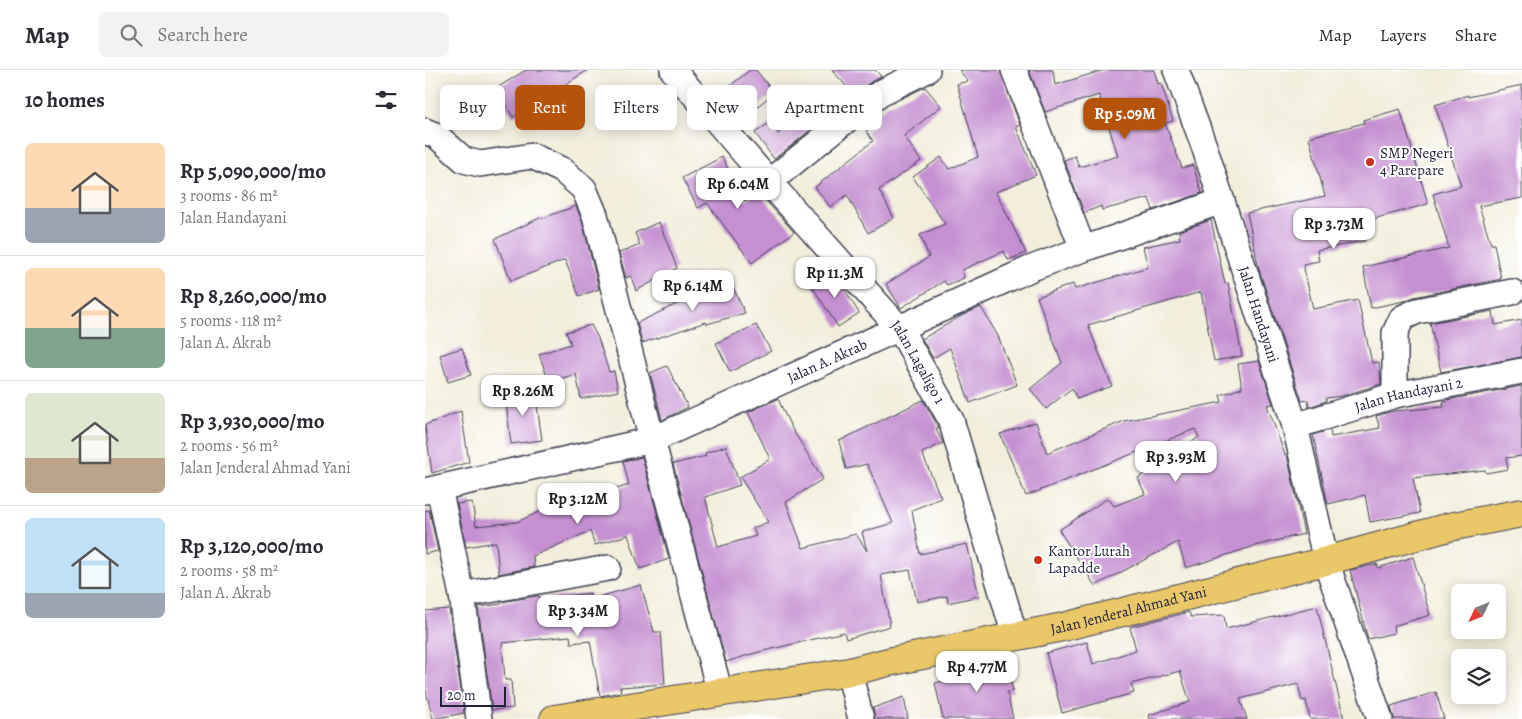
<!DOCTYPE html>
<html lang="en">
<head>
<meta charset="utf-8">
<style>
	body { margin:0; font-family:Alegreya,serif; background:#f2f2f3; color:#2b2b33; height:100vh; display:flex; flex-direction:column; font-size:19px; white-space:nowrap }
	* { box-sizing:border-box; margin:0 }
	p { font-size:16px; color:#7c7c81 }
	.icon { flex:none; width:28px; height:28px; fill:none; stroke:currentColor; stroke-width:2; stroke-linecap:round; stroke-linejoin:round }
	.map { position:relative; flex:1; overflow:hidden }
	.side { display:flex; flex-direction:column; background:#fff; width:425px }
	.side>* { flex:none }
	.guide { position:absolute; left:15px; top:15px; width:475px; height:45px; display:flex; gap:10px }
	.needle { width:32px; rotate:227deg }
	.tools { position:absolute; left:1026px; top:514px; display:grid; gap:10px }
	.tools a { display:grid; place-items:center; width:55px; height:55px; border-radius:8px; background:#fff; box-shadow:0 2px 12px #0003; font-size:25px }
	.scale { position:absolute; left:15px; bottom:12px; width:66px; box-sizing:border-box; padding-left:5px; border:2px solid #22223b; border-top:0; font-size:14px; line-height:18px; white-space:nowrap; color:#22223b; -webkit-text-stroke:4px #fff; paint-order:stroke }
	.price { position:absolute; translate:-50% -42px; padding:0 11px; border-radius:10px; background:#fff; color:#222; font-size:16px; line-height:32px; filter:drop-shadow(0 1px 2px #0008) }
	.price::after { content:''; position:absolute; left:50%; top:30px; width:15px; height:11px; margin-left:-8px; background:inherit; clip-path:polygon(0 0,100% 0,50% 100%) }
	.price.active { background:#b45309; color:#fff }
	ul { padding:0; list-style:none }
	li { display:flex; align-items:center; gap:15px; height:125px; padding:0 25px }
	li+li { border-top:1px solid #e1e1e2 }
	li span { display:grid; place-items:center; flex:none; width:140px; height:100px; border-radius:8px; color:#555 }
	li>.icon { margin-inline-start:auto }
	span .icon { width:60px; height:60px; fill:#fffc; stroke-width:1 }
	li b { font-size:21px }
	h2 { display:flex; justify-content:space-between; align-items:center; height:60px; padding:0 25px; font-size:21px }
	.tag { padding:0 18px; border-radius:8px; background:#fff; box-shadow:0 2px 12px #0003; font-size:18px; line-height:45px }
	.tag.active { background:#b45309; color:#fff }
	header { display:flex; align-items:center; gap:30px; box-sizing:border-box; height:70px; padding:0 25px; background:#fff; border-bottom:1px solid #e1e1e2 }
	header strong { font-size:24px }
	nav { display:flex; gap:28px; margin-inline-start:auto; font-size:18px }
	.search { width:350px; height:45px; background:#f2f2f3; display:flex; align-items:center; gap:12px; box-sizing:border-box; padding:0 18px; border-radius:8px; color:#7c7c81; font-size:19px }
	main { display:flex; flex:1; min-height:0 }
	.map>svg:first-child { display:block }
	.building { fill:#c590d1 }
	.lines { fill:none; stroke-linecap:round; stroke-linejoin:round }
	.street-casing { stroke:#414153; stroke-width:28 }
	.highway-casing { stroke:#414153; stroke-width:30 }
	.street { stroke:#fff; stroke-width:25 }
	.highway { stroke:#eac769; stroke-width:28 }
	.poi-dot { fill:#c8321e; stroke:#fff; stroke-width:2 }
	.labels { text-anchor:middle; stroke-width:4; stroke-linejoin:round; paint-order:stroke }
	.poi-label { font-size:15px; fill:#22223b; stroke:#fff; text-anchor:start }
	.street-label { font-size:15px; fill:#22223b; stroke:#fff }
</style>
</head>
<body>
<header>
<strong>Map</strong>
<div class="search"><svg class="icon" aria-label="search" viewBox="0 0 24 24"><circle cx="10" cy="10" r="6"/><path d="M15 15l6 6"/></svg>Search here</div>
<nav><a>Map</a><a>Layers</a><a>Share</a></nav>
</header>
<main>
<section class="side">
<h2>10 homes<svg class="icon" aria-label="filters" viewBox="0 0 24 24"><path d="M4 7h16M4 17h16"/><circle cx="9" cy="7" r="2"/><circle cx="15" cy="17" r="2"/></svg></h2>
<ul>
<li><span style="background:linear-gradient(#ffd9b3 65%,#9aa5b1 0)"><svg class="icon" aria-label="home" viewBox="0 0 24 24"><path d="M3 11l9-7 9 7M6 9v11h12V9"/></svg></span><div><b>Rp 5,090,000/mo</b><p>3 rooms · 86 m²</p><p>Jalan Handayani</p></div></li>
<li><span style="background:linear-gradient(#ffd9b3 60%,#7fa58c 0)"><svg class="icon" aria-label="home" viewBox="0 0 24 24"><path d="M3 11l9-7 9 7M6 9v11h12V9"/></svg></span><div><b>Rp 8,260,000/mo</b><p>5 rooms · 118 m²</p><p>Jalan A. Akrab</p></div></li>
<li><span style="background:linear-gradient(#dfe7d0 65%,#b9a48a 0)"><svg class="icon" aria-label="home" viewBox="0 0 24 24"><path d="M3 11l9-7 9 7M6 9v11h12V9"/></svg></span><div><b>Rp 3,930,000/mo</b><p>2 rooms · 56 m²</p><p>Jalan Jenderal Ahmad Yani</p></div></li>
<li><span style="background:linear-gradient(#bfe0f5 75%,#9aa5b1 0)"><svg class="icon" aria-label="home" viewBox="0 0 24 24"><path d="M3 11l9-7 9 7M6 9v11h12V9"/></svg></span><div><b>Rp 3,120,000/mo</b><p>2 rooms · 58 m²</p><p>Jalan A. Akrab</p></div></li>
</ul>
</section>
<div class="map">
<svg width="1097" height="649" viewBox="0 0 1097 649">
	<rect width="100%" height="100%" fill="#fff"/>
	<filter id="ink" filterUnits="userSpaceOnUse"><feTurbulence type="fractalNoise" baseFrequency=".02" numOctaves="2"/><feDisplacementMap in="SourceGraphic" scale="10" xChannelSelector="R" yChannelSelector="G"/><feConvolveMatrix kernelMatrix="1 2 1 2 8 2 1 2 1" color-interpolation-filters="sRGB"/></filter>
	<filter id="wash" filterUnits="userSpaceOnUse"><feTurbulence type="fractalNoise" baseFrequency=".0096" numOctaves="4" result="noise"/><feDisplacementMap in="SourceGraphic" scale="20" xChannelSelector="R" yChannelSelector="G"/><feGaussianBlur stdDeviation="1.12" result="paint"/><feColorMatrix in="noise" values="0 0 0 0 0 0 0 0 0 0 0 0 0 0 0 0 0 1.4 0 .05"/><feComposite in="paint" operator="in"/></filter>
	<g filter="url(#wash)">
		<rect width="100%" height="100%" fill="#f2eedb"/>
		<g id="blocks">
			<path class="building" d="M101,0H163L88,47L70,19Z
				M325,0H331L349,23L323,44L302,18Z
				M407,0H450L456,6L446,12L429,25Z
				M534,0H575L595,55L591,57L611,105L571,122L601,183L583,190L579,181L537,200L539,208L522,215L519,211L476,238L461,214L504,187L495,165L520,154L488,107L516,87L524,99L553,87L532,14L543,11Z
				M604,0H628L630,15L679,0H729L733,14L736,13L748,51L740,53L757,98L768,95L777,123L728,140L724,128L677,140L676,136L659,143L639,90L650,86L654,97L693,86L674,25L620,42Z
				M1097,15V128L1054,136L1066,174H1069L1076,209L989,227L979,231L946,238L938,197L1024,178L1008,124L1036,116L1010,35L1043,25V27Z
				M500,17L516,36L479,66L496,91L454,120L469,148L443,163L422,125L405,137L390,117L448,71L441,61L453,52L448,47L463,35Z
				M391,34L402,47L349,89L330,63L344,53L353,64Z
				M975,39L1003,134L937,152L940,171L892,180L894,191L878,194L888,239L933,230L947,293L954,292L956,314L917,326L901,328V331L884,337L883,330L877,331L834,199L822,143L900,126L884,67L939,53L938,50Z
				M297,87L320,131L333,122L369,162L327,193L282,133L273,138L257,108Z
				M151,136L157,151L174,219L154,226L140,190L86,211L70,169L117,147L118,148Z
				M786,150L800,214L803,213L817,286L789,291L776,222L663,255L687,316L652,329L647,318L621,339L605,319L637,293L612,227L648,214L650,219L723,197L718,177L755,169L754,161Z
				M234,152L252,198L211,221L206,206L201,208L194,183L215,175L210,163Z
				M404,201L416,214L434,243L413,257L385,213Z
				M304,209L320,243L282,254L281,252L217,273L212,253Z
				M556,237L573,266L592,315L545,333L525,278L508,288L497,269L538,245Z
				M1068,241L1070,255L1097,250V287L1016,302L1005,253Z
				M166,255L173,268L184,302L189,301L193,321L156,329L151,304L124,312L114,284L146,274L141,262Z
				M331,255L346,281L305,302L291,273Z
				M37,278L46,305L23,312L15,285Z
				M834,291L848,334L842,335L860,385L862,384L879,464L833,475L761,498L753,472L670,516L634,460L683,428L689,436L720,424L713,408L774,367L770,359L601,426L575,364L611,352L622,383L699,351L797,332L795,325L817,318L813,294Z
				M242,296L263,337L237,350L225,303Z
				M1097,316V386L1081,388L1083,399L1061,403L1060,400L988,408L995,443L945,452L940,425L903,434L888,365L905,360L906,367L955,358L951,346L968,341L1019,337L1018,332L1023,331L1022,330Z
				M110,321L117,370L86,374L80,324Z
				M353,329L366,357L398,409L361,432L378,478L431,464L442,481L437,462L468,453L442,394L421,399L414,371L498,330L513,356V358L511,359L518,373L497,383L516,428L487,440L495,484L542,474L554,526L523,533L522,526L492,532L485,500L456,505L465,556L421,569L419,562L330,583L301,592L248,394L281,386L280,383L301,376L315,415L280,427L293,477L331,466L328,458L343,452L315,407L345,389L323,342Z
				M36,341L44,392L7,403L0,355Z
				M217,387L244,489L215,499L203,465L170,475L165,461L108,486L109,497L74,504L71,472L41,477L32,434L47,432L51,456L92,452L133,433L135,436L204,415L198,391Z
				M4,440L13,481L0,484V441Z
				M988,487L1005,545L968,556L969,563L943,569L925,500L952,494L953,498Z
				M216,515L229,562H236L240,614L195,617L196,622L175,626L165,571L146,573L145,566L77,573L80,610H86L88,638L67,640L53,537L76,534V532L112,526H114L115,530L165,523L166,529Z
				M892,536L919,649H885L881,630L877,631L873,614L815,629L822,649H725L724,645L765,632L755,601L706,614L709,623L637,643L621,583L662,572L668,594L711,580L705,557L764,542L766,547L799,545L801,559Z
				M24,539L39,643L8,649L0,617V541Z
				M581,589L588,621L582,622L588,649H518L510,613L531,608L529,602Z
				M1011,622L1019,649H969L966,636Z
				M479,627L483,649H450L448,638Z"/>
		</g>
	</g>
	<g filter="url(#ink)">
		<use href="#blocks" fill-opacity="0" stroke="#414153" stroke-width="1"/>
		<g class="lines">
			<g class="street-casing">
				<g id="street">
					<path id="s1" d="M248,0L344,112L475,259L526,350L590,566"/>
					<path d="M589,0L658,179"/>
					<path id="s2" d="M751,0L779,76L870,356L901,491L955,649"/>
					<path d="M0,61L12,66L39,90L55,94L107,86L137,100L159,119L170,145L227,370L295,623"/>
					<path d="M344,112L455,23L502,0"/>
					<path d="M970,325V263L977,248L992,241L1087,222"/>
					<path id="s3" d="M870,356L970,325L1097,301"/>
					<path d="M14,418L37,525L54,649"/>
					<path id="s4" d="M0,421L227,370L607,198L658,179L797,131"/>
					<path d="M37,525L183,498"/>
					<path d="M424,602L436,649"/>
				</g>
			</g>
			<g class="highway-casing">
				<g id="highway">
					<path id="s5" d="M129,649L424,602L463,592L638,557L901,491L1024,457L1097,443"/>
				</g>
			</g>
			<use href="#street" class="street"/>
			<use href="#highway" class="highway"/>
		</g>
	</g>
	<g class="poi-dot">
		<circle cx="945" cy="92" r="5"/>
		<circle cx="613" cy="490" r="5"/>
	</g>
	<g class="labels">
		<g class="poi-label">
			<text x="955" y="88">SMP Negeri<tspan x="955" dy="17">4 Parepare</tspan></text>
			<text x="623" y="486">Kantor Lurah<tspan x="623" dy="17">Lapadde</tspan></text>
		</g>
		<g class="street-label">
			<text dy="5" stroke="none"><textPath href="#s2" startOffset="258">Jalan Handayani</textPath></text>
			<text dy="5" stroke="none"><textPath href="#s4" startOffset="425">Jalan A. Akrab</textPath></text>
			<text dy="5" stroke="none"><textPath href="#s1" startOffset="382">Jalan Lagaligo 1</textPath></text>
			<text dy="5" stroke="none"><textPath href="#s3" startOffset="118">Jalan Handayani 2</textPath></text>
			<text dy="5" stroke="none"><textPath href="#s5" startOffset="585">Jalan Jenderal Ahmad Yani</textPath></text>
		</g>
	</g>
</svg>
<div class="tools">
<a><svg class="needle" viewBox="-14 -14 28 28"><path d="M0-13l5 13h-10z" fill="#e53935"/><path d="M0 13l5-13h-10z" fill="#7c7c81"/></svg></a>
<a><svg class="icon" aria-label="layers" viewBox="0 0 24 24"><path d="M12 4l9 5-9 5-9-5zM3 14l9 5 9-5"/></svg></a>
</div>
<div class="scale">20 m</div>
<b class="price active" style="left:700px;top:70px">Rp 5.09M</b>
<b class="price" style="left:313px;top:140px">Rp 6.04M</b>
<b class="price" style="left:909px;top:180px">Rp 3.73M</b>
<b class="price" style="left:410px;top:229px">Rp 11.3M</b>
<b class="price" style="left:268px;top:242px">Rp 6.14M</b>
<b class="price" style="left:98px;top:347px">Rp 8.26M</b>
<b class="price" style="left:751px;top:413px">Rp 3.93M</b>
<b class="price" style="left:153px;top:455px">Rp 3.12M</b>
<b class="price" style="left:153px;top:567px">Rp 3.34M</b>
<b class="price" style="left:552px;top:623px">Rp 4.77M</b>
<div class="guide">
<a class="tag">Buy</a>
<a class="tag active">Rent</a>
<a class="tag">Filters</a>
<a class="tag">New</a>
<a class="tag">Apartment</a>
</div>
</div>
</main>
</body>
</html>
